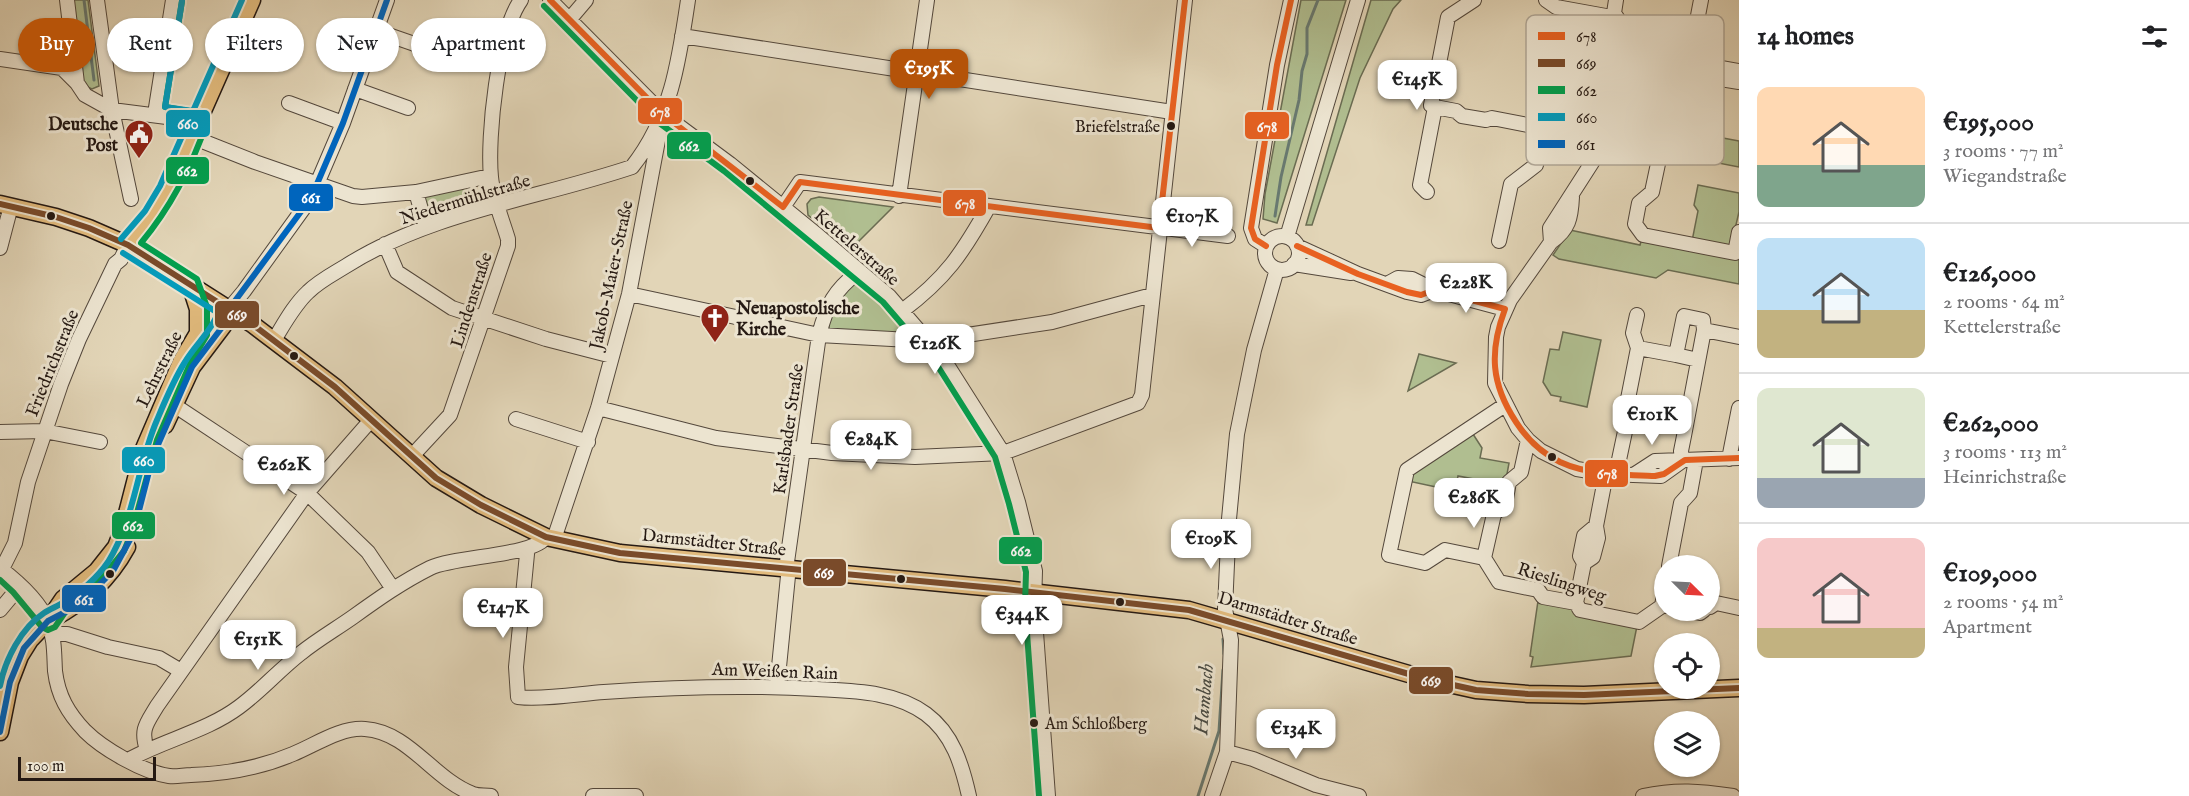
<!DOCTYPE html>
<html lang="en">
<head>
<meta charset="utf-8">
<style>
	body { margin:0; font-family:"IM FELL English",serif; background:#f2f2f2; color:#202124; height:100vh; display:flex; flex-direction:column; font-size:22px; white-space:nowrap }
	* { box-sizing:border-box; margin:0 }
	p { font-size:20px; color:#757577 }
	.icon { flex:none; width:33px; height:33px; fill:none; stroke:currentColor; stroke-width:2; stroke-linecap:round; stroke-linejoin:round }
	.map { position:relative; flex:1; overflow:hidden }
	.details { display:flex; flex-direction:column; background:#fff; width:450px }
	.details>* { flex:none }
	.banner { position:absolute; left:18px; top:18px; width:570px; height:54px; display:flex; gap:12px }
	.needle { width:39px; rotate:114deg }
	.fabs { position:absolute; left:1654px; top:555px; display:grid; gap:12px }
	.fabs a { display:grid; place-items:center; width:66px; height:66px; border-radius:50%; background:#fff; box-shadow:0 2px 4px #0004; font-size:30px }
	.scale { position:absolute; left:18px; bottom:15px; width:138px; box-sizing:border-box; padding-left:6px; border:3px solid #251913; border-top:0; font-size:16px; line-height:21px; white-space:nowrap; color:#251913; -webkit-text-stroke:4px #ece4d0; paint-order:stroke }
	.price { position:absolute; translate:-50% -51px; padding:0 14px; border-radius:12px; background:#fff; color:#222; font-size:20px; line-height:39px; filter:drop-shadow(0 2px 3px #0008) }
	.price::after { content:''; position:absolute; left:50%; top:36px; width:18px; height:14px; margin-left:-9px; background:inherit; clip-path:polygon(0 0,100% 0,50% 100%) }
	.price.on { background:#b45309; color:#fff }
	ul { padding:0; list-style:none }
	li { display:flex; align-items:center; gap:18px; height:150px; padding:0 18px }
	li+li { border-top:2px solid #e0e0e0 }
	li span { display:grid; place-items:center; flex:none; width:168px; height:120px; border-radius:12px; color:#555 }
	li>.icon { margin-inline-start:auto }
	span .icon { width:72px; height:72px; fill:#fffc; stroke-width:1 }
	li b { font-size:26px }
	h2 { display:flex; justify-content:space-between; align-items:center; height:72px; padding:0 18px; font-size:26px }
	.pill { padding:0 21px; border-radius:27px; background:#fff; box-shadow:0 2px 4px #0004; font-size:21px; line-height:54px }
	.pill.on { background:#b45309; color:#fff }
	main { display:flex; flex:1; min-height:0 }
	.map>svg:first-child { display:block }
	.green { fill:#b0be90; stroke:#6a6c52; stroke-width:1.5 }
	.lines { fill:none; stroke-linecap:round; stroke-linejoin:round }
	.stream { stroke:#687970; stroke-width:3 }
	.minor-casing { stroke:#54483c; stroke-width:16 }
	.major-casing { stroke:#251913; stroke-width:19 }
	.minor { stroke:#ece4d0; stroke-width:14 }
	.major { stroke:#e1ba7c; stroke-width:16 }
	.bus-1-casing { stroke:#ece4d0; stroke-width:10 }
	.bus-2-casing { stroke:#ece4d0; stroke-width:10 }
	.bus-3-casing { stroke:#ece4d0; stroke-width:10 }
	.bus-4-casing { stroke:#ece4d0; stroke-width:10 }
	.bus-5-casing { stroke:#ece4d0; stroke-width:10 }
	.bus-1 { stroke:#e86121; stroke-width:6 }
	.bus-2 { stroke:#7a4b2a; stroke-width:6 }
	.bus-3 { stroke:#029f4e; stroke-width:6 }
	.bus-4 { stroke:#049bbb; stroke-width:6 }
	.bus-5 { stroke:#0065bd; stroke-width:6 }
	.bus-dot { fill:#251913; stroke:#ece4d0; stroke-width:2 }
	.labels { text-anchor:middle; stroke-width:6; stroke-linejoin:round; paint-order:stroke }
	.bus-label { font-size:16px; fill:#251913; stroke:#ece4d0; text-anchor:end }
	.poi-label { font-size:18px; font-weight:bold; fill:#251913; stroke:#ece4d0; text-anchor:end }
	.street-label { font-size:18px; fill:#251913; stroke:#ece4d0 }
	.water-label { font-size:20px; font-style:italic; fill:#474942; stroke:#ece4d0 }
	.key { fill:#ece4d0; stroke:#b0a797; stroke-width:1.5 }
	.key-label { font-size:16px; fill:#251913 }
	.line-badge { stroke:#ece4d0; stroke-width:2 }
	.badge-label { font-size:16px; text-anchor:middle; font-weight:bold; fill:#fff }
</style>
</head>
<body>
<main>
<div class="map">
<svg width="1739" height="796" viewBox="0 0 1739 796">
	<rect width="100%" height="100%" fill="#e2d5b7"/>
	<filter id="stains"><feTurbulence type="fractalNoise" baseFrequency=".00333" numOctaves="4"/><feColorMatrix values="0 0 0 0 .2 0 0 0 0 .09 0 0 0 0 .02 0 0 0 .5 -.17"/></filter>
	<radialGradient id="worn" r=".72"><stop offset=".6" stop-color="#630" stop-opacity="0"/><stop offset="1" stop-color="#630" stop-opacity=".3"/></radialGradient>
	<path class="green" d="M69,0H88L99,86L92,89L83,85Z
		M1301,0H1346L1277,223L1263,219L1265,194Z
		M1371,0H1401L1393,9L1360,78L1312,225H1306Z
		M1723,138L1739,141V167L1718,163Z
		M474,185L480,206L428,223L421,197Z
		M1698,185L1739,193V212L1731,246L1692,241L1698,211L1694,205Z
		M819,197L893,207L850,250L808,215L807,204L811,199Z
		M1570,230L1640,245L1642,238L1739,258V284L1668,270L1656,278L1559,259L1553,255Z
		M857,282L863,285L902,323L903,327L899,333L831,330L829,328C828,310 842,295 854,283Z
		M1563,332L1601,340L1587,407L1560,401L1561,397L1551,395L1543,382L1550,349L1559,350Z
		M1419,354L1456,363L1408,391Z
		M1471,431L1482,448L1480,458L1509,463L1505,485L1458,476L1455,491L1408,481L1410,471Z
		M1540,600L1637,626L1631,656L1531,667L1533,657L1530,656L1538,601Z"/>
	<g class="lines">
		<path class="stream" d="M84,0L94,80
			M1275,216L1281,177L1299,100L1302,71L1307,54V28L1318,0
			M1223,639L1224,654
			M1198,796L1219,731L1223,670"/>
		<g class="minor-casing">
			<path id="minor" d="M67,0L77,83L85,95L112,110L198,121
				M97,0L112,110L131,199
				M550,0L664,115L730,164L816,234L889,296L944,360L1003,453L1018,502L1035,571L1034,605L1048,796
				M1546,0L1556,7L1617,18
				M1616,0L1614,13L1655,77
				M569,20L586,0
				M377,31L426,48L501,60
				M682,36L1172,112
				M0,59L62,68L77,83
				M1687,73L1701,0
				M1697,75L1690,108L1675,120L1669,151L1659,159L1652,192L1639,203L1635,224L1643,235L1735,253L1739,232
				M1707,77L1721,68L1739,71
				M355,89L408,108
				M289,103L343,123
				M1435,107L1456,111L1462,116L1486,120L1492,118L1604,140
				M155,114L173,0
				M1556,130L1567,69L1543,64L1540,81L1564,86
				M192,137L255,162L353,196L362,197L416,192L490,176
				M416,192L426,227
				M1427,192L1420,185L1435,107L1431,105L1448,17L1474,0
				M899,196L927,0
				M1572,197C1571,218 1569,229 1551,242L1510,300L1498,327L1496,337L1495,383L1518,428L1528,440L1541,451L1577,469L1606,474L1661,476L1682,461
				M783,207L800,182L1228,236
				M1265 253a17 17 0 1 1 34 0a17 17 0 1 1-34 0Z
				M1287,237L1358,0
				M1499,241L1511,184L1536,165L1543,128
				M1551,242L1550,228L1593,161L1617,111L1625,99L1642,83L1655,77L1678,72L1739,82
				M385,244L397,272L452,308L546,339L612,356
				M1266,246L1255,239L1251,228L1277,65L1291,0
				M1297,246L1358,274L1407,292L1421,295L1434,290
				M0,248L11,206
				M1294,264L1351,273
				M1387,284L1398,278L1412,279L1434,290L1505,309
				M629,294L819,335L928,341L1052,322L1152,295
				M229,309L244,291L311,198L343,123L387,0
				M902,311C946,278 962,254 989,206
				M1704,330L1739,337
				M274,340C284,324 294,305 308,292C319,281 333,274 346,266C431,212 537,199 632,167C671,118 679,61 688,0
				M1638,348L1676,355
				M174,405L307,493L368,552L393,589
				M1505,405L1407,470L1389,555L1425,563L1445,550L1484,558L1499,582L1538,590L1543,597L1576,603L1580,610L1639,622L1662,606H1665
				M598,408L716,438L832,453L915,457L1003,453L1138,403L1142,395L1185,0
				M516,419L588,442
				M0,432L44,431L100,442
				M412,456L450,415L508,246V239C502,219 493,198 491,177C487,137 498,32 521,0
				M1729,459L1739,408
				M1682,461L1681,451L1684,436L1704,330L1703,320L1684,316L1676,355L1698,360
				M1616,474L1627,422L1625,414L1638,348L1633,333L1637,315
				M1635,474L1655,461L1739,458
				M554,539L598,408L629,294L659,135
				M526,549L527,554L516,667L518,697C542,700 578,694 604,692C675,687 746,685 817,689C853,691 895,691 926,714C953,734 962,765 969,796
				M1484,558L1494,514L1505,504L1509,482L1521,472L1528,440
				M1584,563L1580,556L1584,536L1596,526
				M1669,566L1681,503L1690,493L1696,460
				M0,568C17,581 40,602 48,622C55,639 54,654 55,671C58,696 68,713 85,731C103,749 143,772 169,776C176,777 184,775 191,775C227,774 260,768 293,754C315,745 341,727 365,729C409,732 433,779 473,794C478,796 485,795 491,796
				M2,569L15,543L28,482L61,384L79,339L115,264L121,259L128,245
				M1576,603L1584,563L1593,557L1598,538L1596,526L1606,474
				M1662,606L1665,589
				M1710,607L1716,603L1739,608
				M0,610L20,586
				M1686,610L1700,613L1704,610
				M52,634H67L108,647L159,658L181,671
				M777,687L788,576L787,562L819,335C827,304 834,291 859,271
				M147,750C140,729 147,723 157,706L307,493L371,420
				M1227,752L1253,759L1316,785L1359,796
				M128,760C164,740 207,731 239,707C261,691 279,670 301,653C317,640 336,629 353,617C378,599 402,582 430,568C455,556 534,556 546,537
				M593,796H636
				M1212,796L1227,752L1231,640L1225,609L1229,519L1237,434L1254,350L1277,269
				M1643,796C1676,789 1700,791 1733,796"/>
		</g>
		<g class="major-casing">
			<path id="major" d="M0,204L56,217L89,228L128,245L252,324L335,387L436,478L481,505L546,537L620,553L1005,589L1189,610L1426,679L1476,690L1528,694L1584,695L1739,688
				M128,245L152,216L168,190L252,0
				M190,284L198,309V333
				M165,425L192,367L223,326L229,309
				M52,619C85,601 109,580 127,547
				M0,732L10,682L20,656L30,640L48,621L63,599L97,571L116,547L123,529L143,451L182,360L198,333L212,318L229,309"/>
		</g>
		<use href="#minor" class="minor"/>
		<use href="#major" class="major"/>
		<g class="bus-1-casing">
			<path id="bus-1" d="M550,0L664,115L783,207
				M783,207L800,182L1159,228
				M1159,228L1185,0
				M1266,246L1255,239L1251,228L1277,65L1291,0
				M1297,246L1358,274L1407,292L1421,295L1434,290L1505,309
				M1505,309C1489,352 1491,384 1516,422C1527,439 1542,453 1560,462C1588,475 1624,475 1655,476L1664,474L1685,460L1739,458"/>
		</g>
		<g class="bus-2-casing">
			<path id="bus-2" d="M0,204L56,217L89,228L128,245L252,324L335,387L436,478L481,505L546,537L620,553L1005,589L1189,610L1426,679L1476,690L1528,694L1584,695L1739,688"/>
		</g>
		<g class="bus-3-casing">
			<path id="bus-3" d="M544,6L658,122L724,171L883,302L937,365L995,457L1009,504L1026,572L1025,606L1039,796
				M0,580L13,592L42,627L48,630L55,627L70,605L103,577L124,551L132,531L157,440L190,364L207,335V307L197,279L141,243C171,207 192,166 207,122L206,116L201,113L165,107L182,1"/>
		</g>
		<g class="bus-4-casing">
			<path id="bus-4" d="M182,1L165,107L199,112
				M121,239L145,211L160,186L242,0
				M0,686C5,660 21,628 44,613C50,609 58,606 64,602C80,593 98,577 108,562C135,519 137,466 157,420C165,401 174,379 185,362C195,345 211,332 218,313L123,253"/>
		</g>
		<g class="bus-5-casing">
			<path id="bus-5" d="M0,732L10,682L24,648L48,621L71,609L89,595L113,571L133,534L153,456L192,367L223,326L229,309L311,198L343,123L387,0"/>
		</g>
		<use href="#bus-1" class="bus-1"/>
		<use href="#bus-2" class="bus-2"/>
		<use href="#bus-3" class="bus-3"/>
		<use href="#bus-4" class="bus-4"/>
		<use href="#bus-5" class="bus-5"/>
	</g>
	<defs>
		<g id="civic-pin" transform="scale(1.5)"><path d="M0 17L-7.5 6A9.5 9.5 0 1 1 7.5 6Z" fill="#8f2418" stroke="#ece4d0"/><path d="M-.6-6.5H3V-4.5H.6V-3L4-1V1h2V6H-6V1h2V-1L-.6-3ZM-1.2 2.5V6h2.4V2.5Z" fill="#fff"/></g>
		<g id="church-pin" transform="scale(1.5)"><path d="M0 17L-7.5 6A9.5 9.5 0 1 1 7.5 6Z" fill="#8f2418" stroke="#ece4d0"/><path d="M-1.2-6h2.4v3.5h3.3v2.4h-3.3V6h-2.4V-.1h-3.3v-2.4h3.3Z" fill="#fff"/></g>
	</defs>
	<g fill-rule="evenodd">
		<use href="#civic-pin" x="139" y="134"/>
		<use href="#church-pin" x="715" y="318"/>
	</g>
	<g class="bus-dot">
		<circle cx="1171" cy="126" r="5"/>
		<circle cx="750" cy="181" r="5"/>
		<circle cx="51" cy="216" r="5"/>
		<circle cx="294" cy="356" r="5"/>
		<circle cx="1552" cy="457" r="5"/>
		<circle cx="110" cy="574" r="5"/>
		<circle cx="901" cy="579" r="5"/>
		<circle cx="1120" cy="602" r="5"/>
		<circle cx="1034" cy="723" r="5"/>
	</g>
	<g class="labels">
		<g class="bus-label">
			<text x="1160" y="132">Briefelstraße</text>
			<text x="1045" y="729" text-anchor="start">Am Schloßberg</text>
		</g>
		<g class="poi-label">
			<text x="118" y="130">Deutsche<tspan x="118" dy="21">Post</tspan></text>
			<text x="736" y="314" text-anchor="start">Neuapostolische<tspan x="736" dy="21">Kirche</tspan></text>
		</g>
		<g class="street-label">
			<text transform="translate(465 199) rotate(-17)" y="6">Niedermühlstraße</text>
			<text transform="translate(857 247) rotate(41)" y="6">Kettelerstraße</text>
			<text transform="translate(611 275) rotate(-78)" y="6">Jakob-Maier-Straße</text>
			<text transform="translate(471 300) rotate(-72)" y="6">Lindenstraße</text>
			<text transform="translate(52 363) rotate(-68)" y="6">Friedrichstraße</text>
			<text transform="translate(159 369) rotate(-64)" y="6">Lehrstraße</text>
			<text transform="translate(788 429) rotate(-82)" y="6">Karlsbader Straße</text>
			<text transform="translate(714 542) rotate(6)" y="6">Darmstädter Straße</text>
			<text transform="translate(1562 582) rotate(18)" y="6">Rieslingweg</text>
			<text transform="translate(1288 618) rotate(17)" y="6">Darmstädter Straße</text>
			<text transform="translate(775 671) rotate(2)" y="6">Am Weißen Rain</text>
		</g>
		<g class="water-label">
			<text transform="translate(1203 699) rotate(-85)" y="7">Hambach</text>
		</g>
	</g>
	<rect x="1526" y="15" width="198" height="150" rx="9" class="key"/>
	<rect x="1538" y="32" width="27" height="8" fill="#e86121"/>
	<rect x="1538" y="59" width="27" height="8" fill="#7a4b2a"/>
	<rect x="1538" y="86" width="27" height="8" fill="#029f4e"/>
	<rect x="1538" y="113" width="27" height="8" fill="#049bbb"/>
	<rect x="1538" y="140" width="27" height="8" fill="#0065bd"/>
	<g class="key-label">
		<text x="1576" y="42">678</text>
		<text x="1576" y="69">669</text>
		<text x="1576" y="96">662</text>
		<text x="1576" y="123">660</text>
		<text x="1576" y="150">661</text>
	</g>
	<g class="line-badge">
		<rect x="637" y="97" width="46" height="28" rx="6" fill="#e86121"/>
		<rect x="165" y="109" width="46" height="29" rx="6" fill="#049bbb"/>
		<rect x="1244" y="111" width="46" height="29" rx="6" fill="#e86121"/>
		<rect x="666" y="131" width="46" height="29" rx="6" fill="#029f4e"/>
		<rect x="165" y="156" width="45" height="29" rx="6" fill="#029f4e"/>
		<rect x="288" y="183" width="46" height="29" rx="6" fill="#0065bd"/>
		<rect x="942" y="189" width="45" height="28" rx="6" fill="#e86121"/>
		<rect x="214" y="300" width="46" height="29" rx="6" fill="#7a4b2a"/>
		<rect x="121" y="446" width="45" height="28" rx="6" fill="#049bbb"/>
		<rect x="1584" y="459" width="45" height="29" rx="6" fill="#e86121"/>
		<rect x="111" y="511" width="45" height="29" rx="6" fill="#029f4e"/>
		<rect x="998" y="536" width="45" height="29" rx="6" fill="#029f4e"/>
		<rect x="802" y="558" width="45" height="29" rx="6" fill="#7a4b2a"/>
		<rect x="61" y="584" width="46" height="29" rx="6" fill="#0065bd"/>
		<rect x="1408" y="666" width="46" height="29" rx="6" fill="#7a4b2a"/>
	</g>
	<g class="badge-label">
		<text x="660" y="117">678</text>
		<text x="188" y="129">660</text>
		<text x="1267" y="132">678</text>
		<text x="689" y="151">662</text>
		<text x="187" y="176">662</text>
		<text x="311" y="203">661</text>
		<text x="965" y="209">678</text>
		<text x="237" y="320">669</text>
		<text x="144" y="466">660</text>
		<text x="1607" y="479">678</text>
		<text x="133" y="531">662</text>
		<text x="1021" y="556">662</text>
		<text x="824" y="578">669</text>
		<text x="84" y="605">661</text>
		<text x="1431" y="686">669</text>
	</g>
	<rect width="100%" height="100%" filter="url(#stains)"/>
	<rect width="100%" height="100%" fill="url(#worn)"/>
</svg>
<div class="fabs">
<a><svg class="needle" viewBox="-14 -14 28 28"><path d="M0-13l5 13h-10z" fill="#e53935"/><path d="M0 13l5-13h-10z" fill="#757577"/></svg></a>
<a><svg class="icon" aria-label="locate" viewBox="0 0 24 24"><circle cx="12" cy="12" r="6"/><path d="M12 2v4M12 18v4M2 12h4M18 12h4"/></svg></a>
<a><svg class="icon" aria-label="layers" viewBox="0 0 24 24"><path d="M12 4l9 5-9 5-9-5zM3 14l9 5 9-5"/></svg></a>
</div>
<div class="scale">100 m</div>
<b class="price on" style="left:929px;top:100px">€195K</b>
<b class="price" style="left:1417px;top:111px">€145K</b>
<b class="price" style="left:1192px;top:248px">€107K</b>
<b class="price" style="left:1466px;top:314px">€228K</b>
<b class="price" style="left:935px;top:375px">€126K</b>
<b class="price" style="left:1652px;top:446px">€101K</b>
<b class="price" style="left:871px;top:471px">€284K</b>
<b class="price" style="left:284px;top:496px">€262K</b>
<b class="price" style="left:1474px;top:529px">€286K</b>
<b class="price" style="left:1211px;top:570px">€109K</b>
<b class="price" style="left:503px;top:639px">€147K</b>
<b class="price" style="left:1022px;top:646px">€344K</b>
<b class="price" style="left:258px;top:671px">€151K</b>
<b class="price" style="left:1296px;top:760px">€134K</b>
<div class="banner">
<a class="pill on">Buy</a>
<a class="pill">Rent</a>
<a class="pill">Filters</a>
<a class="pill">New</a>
<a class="pill">Apartment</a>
</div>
</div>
<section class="details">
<h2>14 homes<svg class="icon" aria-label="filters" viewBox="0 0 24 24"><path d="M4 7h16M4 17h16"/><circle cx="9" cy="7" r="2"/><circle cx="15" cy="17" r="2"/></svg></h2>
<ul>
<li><span style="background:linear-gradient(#ffd9b3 65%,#7fa58c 0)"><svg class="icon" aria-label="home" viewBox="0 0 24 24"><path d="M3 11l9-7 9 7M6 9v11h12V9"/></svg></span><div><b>€195,000</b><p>3 rooms · 77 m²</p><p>Wiegandstraße</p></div></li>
<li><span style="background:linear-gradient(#bfe0f5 60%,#c2b280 0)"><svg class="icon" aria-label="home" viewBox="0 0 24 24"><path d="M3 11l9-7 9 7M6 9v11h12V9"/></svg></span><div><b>€126,000</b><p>2 rooms · 64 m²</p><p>Kettelerstraße</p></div></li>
<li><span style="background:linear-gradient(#dfe7d0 75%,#9aa5b1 0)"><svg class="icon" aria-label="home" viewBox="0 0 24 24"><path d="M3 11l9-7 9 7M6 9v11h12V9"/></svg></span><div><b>€262,000</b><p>3 rooms · 113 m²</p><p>Heinrichstraße</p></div></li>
<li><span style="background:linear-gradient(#f6c9c9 75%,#c2b280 0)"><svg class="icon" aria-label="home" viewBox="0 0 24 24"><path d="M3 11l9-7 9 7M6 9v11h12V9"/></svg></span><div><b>€109,000</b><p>2 rooms · 54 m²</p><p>Apartment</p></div></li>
</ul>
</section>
</main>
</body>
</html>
